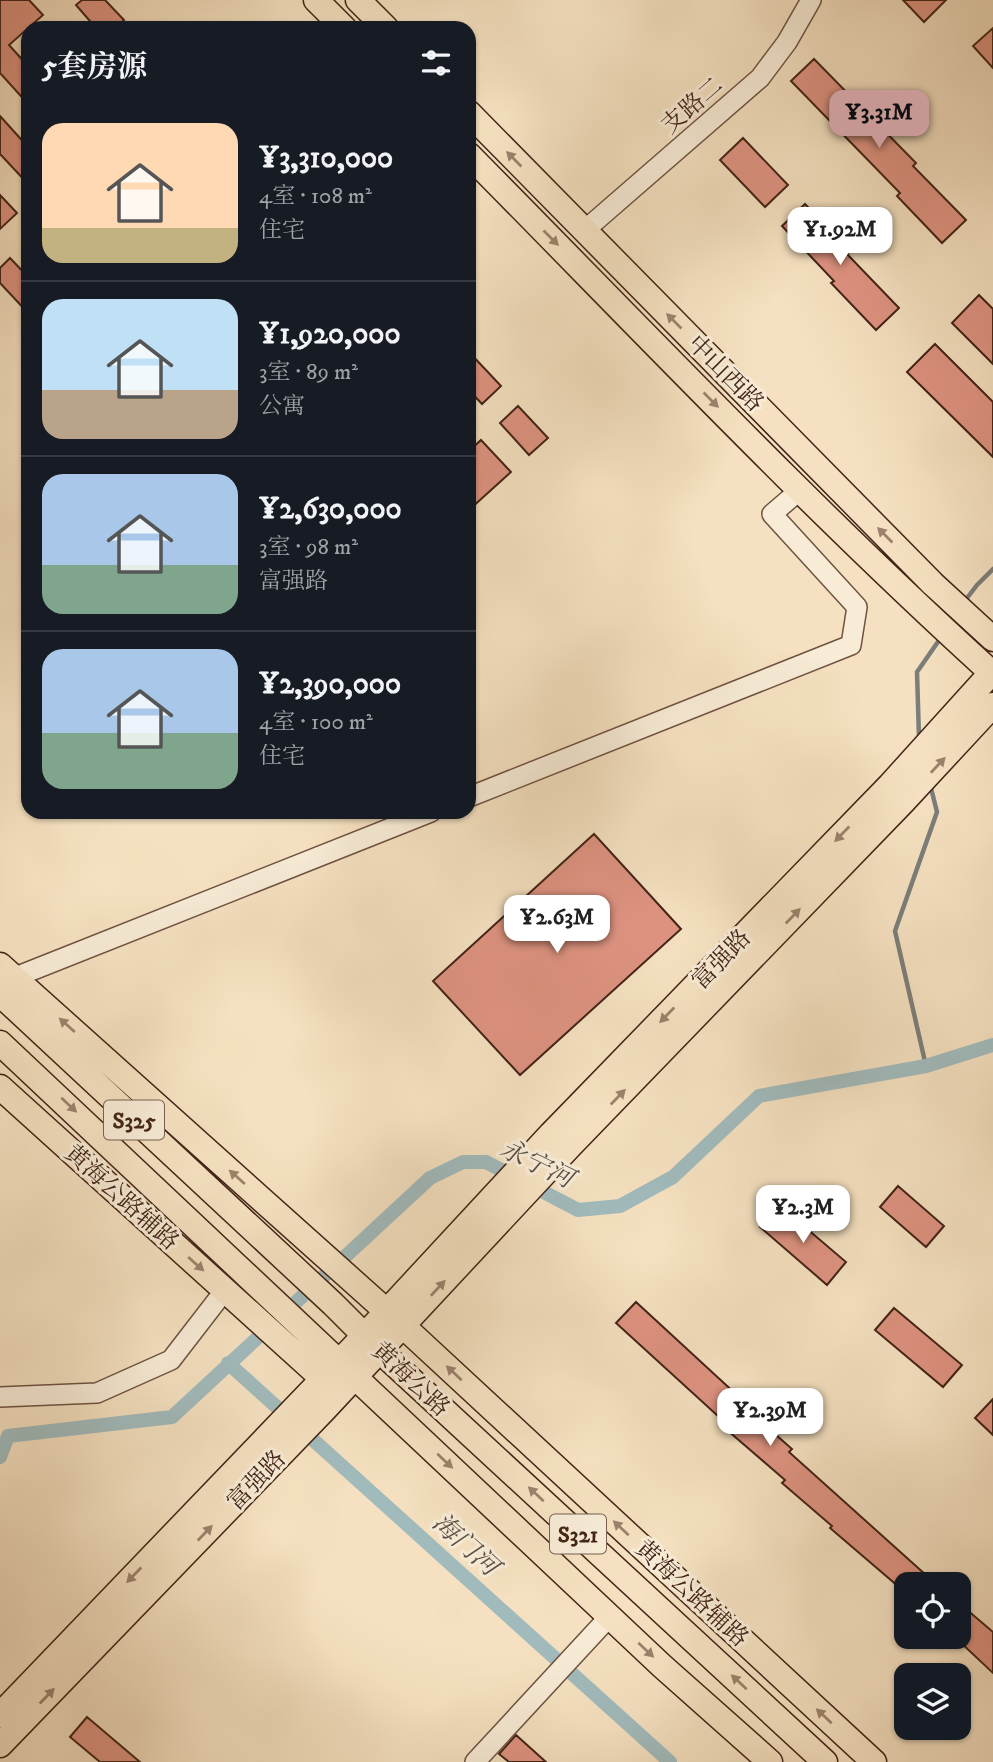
<!DOCTYPE html>
<html lang="zh">
<head>
<meta charset="utf-8">
<style>
	body { margin:0; font-family:"IM FELL DW Pica","Noto Serif SC",serif; background:#242831; color:#f1f3f6; height:100vh; display:flex; flex-direction:column; font-size:26px; white-space:nowrap }
	* { box-sizing:border-box; margin:0 }
	p { font-size:23px; color:#9ea1a6 }
	.icon { flex:none; width:38px; height:38px; fill:none; stroke:currentColor; stroke-width:2; stroke-linecap:round; stroke-linejoin:round }
	.map { position:relative; flex:1; overflow:hidden }
	.sheet { position:absolute; left:21px; top:21px; width:455px; height:798px; display:flex; flex-direction:column; background:#171b24; border-radius:21px; box-shadow:0 2px 5px #0004 }
	.sheet>* { flex:none }
	.buttons { position:absolute; left:894px; top:1572px; display:grid; gap:14px }
	.buttons a { display:grid; place-items:center; width:77px; height:77px; border-radius:14px; background:#171b24; box-shadow:0 2px 5px #0004; font-size:35px }
	.price { position:absolute; translate:-50% -60px; padding:0 16px; border-radius:14px; background:#fff; color:#222; font-size:23px; line-height:46px; filter:drop-shadow(0 2px 4px #0008) }
	.price::after { content:''; position:absolute; left:50%; top:42px; width:21px; height:16px; margin-left:-10px; background:inherit; clip-path:polygon(0 0,100% 0,50% 100%) }
	.price.active { background:#c59692; color:#111 }
	ul { padding:0; list-style:none }
	li { display:flex; align-items:center; gap:21px; height:175px; padding:0 21px }
	li+li { border-top:2px solid #363941 }
	li span { display:grid; place-items:center; flex:none; width:196px; height:140px; border-radius:21px; color:#555 }
	li>.icon { margin-inline-start:auto }
	span .icon { width:84px; height:84px; fill:#fffc; stroke-width:1 }
	li b { font-size:30px }
	h2 { display:flex; justify-content:space-between; align-items:center; height:84px; padding:0 21px; font-size:30px }
	.map>svg:first-child { display:block }
	.lines { fill:none; stroke-linecap:round; stroke-linejoin:round }
	.stream { stroke:#7b7e7a; stroke-width:4.5 }
	.canal { stroke:#a1bbbd; stroke-width:14 }
	.building { fill:#de9381; stroke:#422316; stroke-width:2 }
	.minor-casing { stroke:#6f5241; stroke-width:22 }
	.major-casing { stroke:#422316; stroke-width:27 }
	.minor { stroke:#f8ecd7; stroke-width:19 }
	.major { stroke:#f5e1c1; stroke-width:24 }
	.oneway { fill:#9c826c }
	.labels { text-anchor:middle; stroke-width:6; stroke-linejoin:round; paint-order:stroke }
	.shield { fill:#f8ecd7; stroke:#795f50; stroke-width:2 }
	.shield-label { font-size:23px; font-weight:bold; fill:#422316 }
	.street-label { font-size:24px; fill:#422316; stroke:#f8ecd7 }
	.water-label { font-size:26px; font-style:italic; fill:#5e5148; stroke:#f8ecd7 }
</style>
</head>
<body>
<div class="map">
<svg width="993" height="1762" viewBox="0 0 993 1762">
	<rect width="100%" height="100%" fill="#f5e1c1"/>
	<filter id="stains"><feTurbulence type="fractalNoise" baseFrequency=".00286" numOctaves="4"/><feColorMatrix values="0 0 0 0 .2 0 0 0 0 .09 0 0 0 0 .02 0 0 0 .5 -.17"/></filter>
	<radialGradient id="worn" r=".72"><stop offset=".6" stop-color="#630" stop-opacity="0"/><stop offset="1" stop-color="#630" stop-opacity=".3"/></radialGradient>
	<g class="lines">
		<path class="stream" d="M964,602L977,585L993,569
			M919,738L917,672L942,636
			M926,1066L895,931L937,812L930,784"/>
		<path class="canal" d="M228,1363L670,1762
			M0,1457L8,1436L172,1417L430,1178L463,1162H486L578,1210L620,1206L673,1177L759,1096L926,1066L993,1045"/>
	</g>
	<path class="building" d="M0,0H29L43,15L9,45L28,66V104L0,73Z
		M82,0H105L124,20L115,28H96L76,5Z
		M903,0H946L924,22Z
		M993,28V68L973,46Z
		M814,59L916,163L913,166L966,220L942,243L897,196L900,193L791,81Z
		M0,116L28,147V184L0,154Z
		M743,138L788,185L765,207L720,160Z
		M0,195L17,213L0,229Z
		M805,204L850,251L847,254L899,308L876,330L831,283L834,281L782,226Z
		M10,258L28,277V313L0,283V268Z
		M979,295L993,309V364L952,323Z
		M935,344L993,402V457L907,372Z
		M469,352L501,386L482,404L469,390Z
		M518,406L548,438L529,455L500,423Z
		M481,440L511,472L469,510V451Z
		M594,834L681,929L520,1075L433,981Z
		M898,1186L944,1226L926,1247L880,1207Z
		M779,1205L846,1262L827,1285L760,1227Z
		M636,1302L738,1396L735,1399L792,1449L789,1452L936,1584H906V1593L830,1528L832,1526L782,1483L785,1480L727,1430L730,1427L616,1323Z
		M894,1308L962,1365L943,1387L875,1330Z
		M993,1399V1435L975,1418Z
		M959,1603L993,1632V1673L959,1641Z
		M87,1717L140,1762H100L70,1737Z
		M516,1735L546,1762H509L499,1754Z"/>
	<g class="lines">
		<g class="minor-casing">
			<path id="minor" d="M585,230L760,78L787,42L811,0
				M469,797L851,645L857,607L772,514L800,490
				M3,982L431,812
				M0,1397L97,1393L171,1360L225,1290
				M475,1762L610,1616"/>
		</g>
		<g class="major-casing">
			<path id="major" d="M316,0L344,28
				M358,0L386,28
				M469,113L933,584L993,639
				M469,155C642,330 811,509 993,674
				M0,965L403,1326L874,1762
				M0,994L333,1304L380,1351L825,1762
				M0,1043L662,1666L770,1762
				M0,1087L322,1378L339,1377
				M0,1715L364,1336L551,1134L890,785L993,671
				M0,1745L324,1410L570,1146L903,802L993,705"/>
		</g>
		<use href="#minor" class="minor"/>
		<use href="#major" class="major"/>
	</g>
	<defs><path id="oneway-solid" d="M-6-.8H1V-3.2L6.5 0L1 3.2V.8H-6Z" transform="scale(1.75)"/></defs>
	<g class="oneway">
		<use href="#oneway-solid" transform="translate(514 159) rotate(-135)"/>
		<use href="#oneway-solid" transform="translate(551 238) rotate(45)"/>
		<use href="#oneway-solid" transform="translate(674 321) rotate(-135)"/>
		<use href="#oneway-solid" transform="translate(711 400) rotate(45)"/>
		<use href="#oneway-solid" transform="translate(885 535) rotate(-135)"/>
		<use href="#oneway-solid" transform="translate(938 765) rotate(-47)"/>
		<use href="#oneway-solid" transform="translate(842 834) rotate(134)"/>
		<use href="#oneway-solid" transform="translate(793 916) rotate(-46)"/>
		<use href="#oneway-solid" transform="translate(667 1015) rotate(134)"/>
		<use href="#oneway-solid" transform="translate(67 1025) rotate(-138)"/>
		<use href="#oneway-solid" transform="translate(618 1097) rotate(-46)"/>
		<use href="#oneway-solid" transform="translate(69 1105) rotate(43)"/>
		<use href="#oneway-solid" transform="translate(237 1177) rotate(-138)"/>
		<use href="#oneway-solid" transform="translate(196 1264) rotate(42)"/>
		<use href="#oneway-solid" transform="translate(438 1288) rotate(-47)"/>
		<use href="#oneway-solid" transform="translate(454 1373) rotate(-137)"/>
		<use href="#oneway-solid" transform="translate(445 1461) rotate(43)"/>
		<use href="#oneway-solid" transform="translate(536 1494) rotate(-137)"/>
		<use href="#oneway-solid" transform="translate(621 1528) rotate(-137)"/>
		<use href="#oneway-solid" transform="translate(205 1533) rotate(-46)"/>
		<use href="#oneway-solid" transform="translate(134 1575) rotate(134)"/>
		<use href="#oneway-solid" transform="translate(646 1650) rotate(43)"/>
		<use href="#oneway-solid" transform="translate(739 1682) rotate(-137)"/>
		<use href="#oneway-solid" transform="translate(47 1696) rotate(-46)"/>
		<use href="#oneway-solid" transform="translate(824 1716) rotate(-137)"/>
	</g>
	<g class="labels">
		<g class="shield">
			<rect x="104" y="1100.5" width="60" height="39" rx="5"/>
			<rect x="550" y="1514.5" width="56" height="39" rx="5"/>
		</g>
		<g class="shield-label">
			<text x="134" y="1128">S325</text>
			<text x="578" y="1542">S321</text>
		</g>
		<g class="street-label">
			<text transform="translate(692 105) rotate(-41)" y="8">支路二</text>
			<text transform="translate(726 373) rotate(45)" y="8">中山西路</text>
			<text transform="translate(721 959) rotate(-46)" y="8">富强路</text>
			<text transform="translate(122 1197) rotate(42)" y="8">黄海公路辅路</text>
			<text transform="translate(411 1379) rotate(43)" y="8">黄海公路</text>
			<text transform="translate(256 1480) rotate(-46)" y="8">富强路</text>
			<text transform="translate(692 1593) rotate(43)" y="8">黄海公路辅路</text>
		</g>
		<g class="water-label">
			<text transform="translate(537 1163) rotate(26)" y="9">永宁河</text>
			<text transform="translate(466 1544) rotate(42)" y="9">海门河</text>
		</g>
	</g>
	<rect width="100%" height="100%" filter="url(#stains)"/>
	<rect width="100%" height="100%" fill="url(#worn)"/>
</svg>
<div class="buttons">
<a><svg class="icon" aria-label="locate" viewBox="0 0 24 24"><circle cx="12" cy="12" r="6"/><path d="M12 2v4M12 18v4M2 12h4M18 12h4"/></svg></a>
<a><svg class="icon" aria-label="layers" viewBox="0 0 24 24"><path d="M12 4l9 5-9 5-9-5zM3 14l9 5 9-5"/></svg></a>
</div>
<b class="price active" style="left:879px;top:150px">¥3.31M</b>
<b class="price" style="left:840px;top:267px">¥1.92M</b>
<b class="price" style="left:557px;top:955px">¥2.63M</b>
<b class="price" style="left:803px;top:1245px">¥2.3M</b>
<b class="price" style="left:770px;top:1448px">¥2.39M</b>
<section class="sheet">
<h2>5套房源<svg class="icon" aria-label="filters" viewBox="0 0 24 24"><path d="M4 7h16M4 17h16"/><circle cx="9" cy="7" r="2"/><circle cx="15" cy="17" r="2"/></svg></h2>
<ul>
<li><span style="background:linear-gradient(#ffd9b3 75%,#c2b280 0)"><svg class="icon" aria-label="home" viewBox="0 0 24 24"><path d="M3 11l9-7 9 7M6 9v11h12V9"/></svg></span><div><b>¥3,310,000</b><p>4室 · 108 m²</p><p>住宅</p></div></li>
<li><span style="background:linear-gradient(#bfe0f5 65%,#b9a48a 0)"><svg class="icon" aria-label="home" viewBox="0 0 24 24"><path d="M3 11l9-7 9 7M6 9v11h12V9"/></svg></span><div><b>¥1,920,000</b><p>3室 · 89 m²</p><p>公寓</p></div></li>
<li><span style="background:linear-gradient(#a9c7e8 65%,#7fa58c 0)"><svg class="icon" aria-label="home" viewBox="0 0 24 24"><path d="M3 11l9-7 9 7M6 9v11h12V9"/></svg></span><div><b>¥2,630,000</b><p>3室 · 98 m²</p><p>富强路</p></div></li>
<li><span style="background:linear-gradient(#a9c7e8 60%,#7fa58c 0)"><svg class="icon" aria-label="home" viewBox="0 0 24 24"><path d="M3 11l9-7 9 7M6 9v11h12V9"/></svg></span><div><b>¥2,390,000</b><p>4室 · 100 m²</p><p>住宅</p></div></li>
</ul>
</section>
</div>
</body>
</html>
